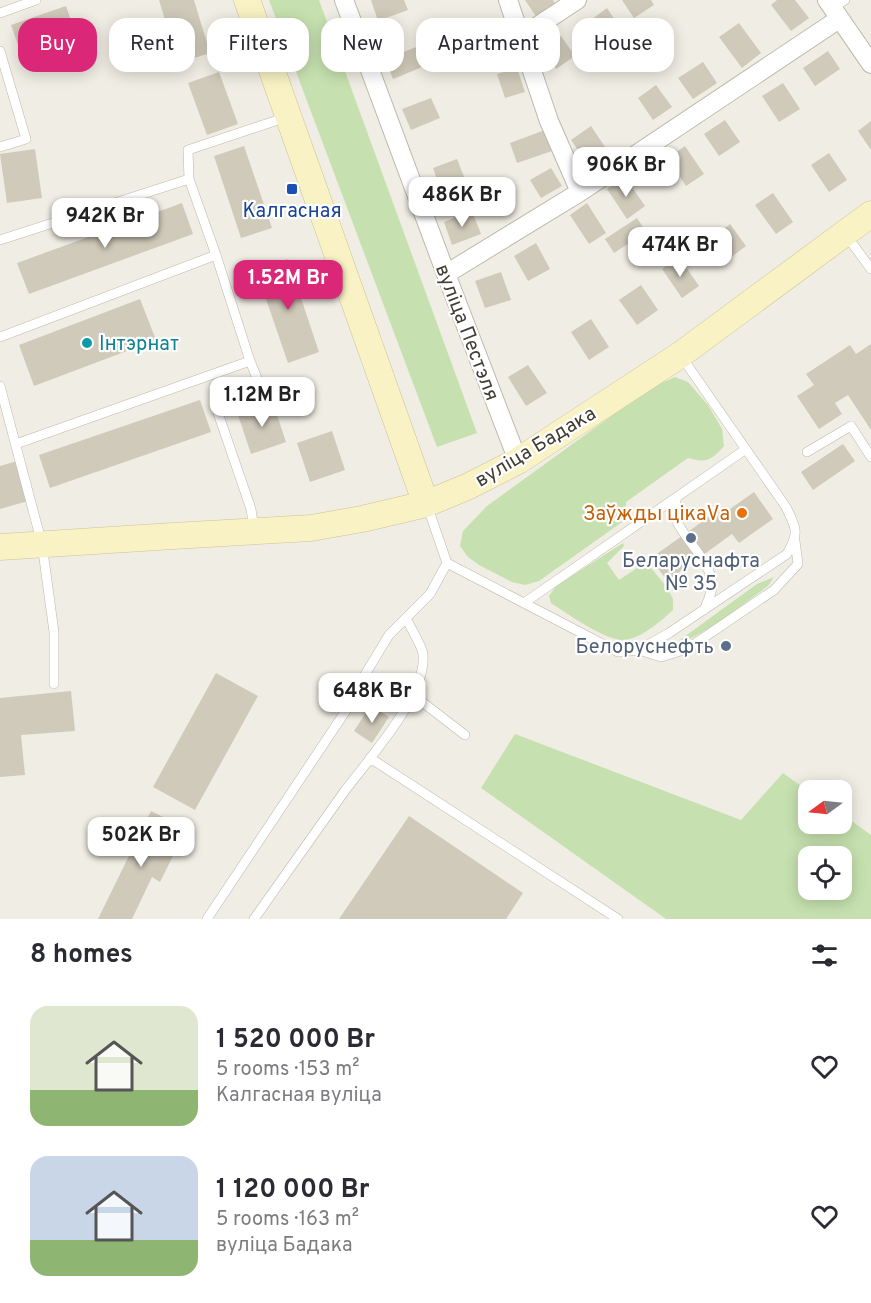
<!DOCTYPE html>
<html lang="en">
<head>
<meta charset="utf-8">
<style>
	body { margin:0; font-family:Overpass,sans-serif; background:#f2f2f3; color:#2b2b33; height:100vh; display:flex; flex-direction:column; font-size:22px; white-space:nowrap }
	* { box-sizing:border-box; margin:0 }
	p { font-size:20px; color:#7c7c81 }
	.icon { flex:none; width:33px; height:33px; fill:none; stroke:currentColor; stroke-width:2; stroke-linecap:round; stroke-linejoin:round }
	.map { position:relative; height:919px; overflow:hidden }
	.side { display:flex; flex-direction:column; background:#fff; flex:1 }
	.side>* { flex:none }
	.top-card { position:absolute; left:18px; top:18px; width:836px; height:54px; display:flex; gap:12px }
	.needle { width:39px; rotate:255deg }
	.buttons { position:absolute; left:798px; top:780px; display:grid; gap:12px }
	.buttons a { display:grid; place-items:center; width:54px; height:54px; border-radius:12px; background:#fff; box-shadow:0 3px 15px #0003; font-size:30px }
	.price { position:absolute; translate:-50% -51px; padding:0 14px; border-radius:12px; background:#fff; color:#222; font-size:20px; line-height:39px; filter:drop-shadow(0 2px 3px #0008) }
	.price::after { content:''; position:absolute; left:50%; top:36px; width:18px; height:14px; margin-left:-9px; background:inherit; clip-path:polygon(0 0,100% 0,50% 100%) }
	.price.current { background:#db2777; color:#fff }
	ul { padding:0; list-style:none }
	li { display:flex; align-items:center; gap:18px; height:150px; padding:0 30px }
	li span { display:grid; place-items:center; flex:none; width:168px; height:120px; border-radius:18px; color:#555 }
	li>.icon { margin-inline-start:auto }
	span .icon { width:72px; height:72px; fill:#fffc; stroke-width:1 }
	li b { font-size:26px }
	h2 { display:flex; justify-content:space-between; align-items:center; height:72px; padding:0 30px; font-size:26px }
	.pill { padding:0 21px; border-radius:18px; background:#fff; box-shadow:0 3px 15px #0003; font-size:21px; line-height:54px }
	.pill.current { background:#db2777; color:#fff }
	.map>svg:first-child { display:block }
	.green { fill:#c6e1af; fill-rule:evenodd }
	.building { fill:#d0caba }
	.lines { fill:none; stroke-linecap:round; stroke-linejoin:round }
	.lane-casing { stroke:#bdb9aa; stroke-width:10 }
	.street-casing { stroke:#bdb9aa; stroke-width:20 }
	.secondary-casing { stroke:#ccc396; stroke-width:27 }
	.lane { stroke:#fff; stroke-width:9 }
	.street { stroke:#fff; stroke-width:18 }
	.secondary { stroke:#f9f2c4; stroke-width:26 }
	.transit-dot { fill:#1a4fb4; stroke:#fff; stroke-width:2 }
	.culture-dot { fill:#0f9aa8; stroke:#fff; stroke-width:2 }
	.food-dot { fill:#e8710a; stroke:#fff; stroke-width:2 }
	.service-dot { fill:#5c6f8a; stroke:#fff; stroke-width:2 }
	.labels { text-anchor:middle; stroke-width:4.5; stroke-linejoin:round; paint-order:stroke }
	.transit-label { font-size:20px; fill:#164399; stroke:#fff }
	.street-label { font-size:20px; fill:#413d34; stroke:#fff }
	.culture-label { font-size:20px; fill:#0d838f; stroke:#fff; text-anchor:start }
	.food-label { font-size:20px; fill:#c56008; stroke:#fff; text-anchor:end }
	.service-label { font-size:20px; fill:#4e5e75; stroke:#fff }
</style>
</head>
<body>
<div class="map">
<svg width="871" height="919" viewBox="0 0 871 919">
	<rect width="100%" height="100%" fill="#f0ede4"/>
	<path class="green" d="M269,0H319L477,433L437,447Z
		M675,377L688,382L708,405L722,429L724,446C711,461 706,463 688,458L626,502L625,520L539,581L525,585L512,582L479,565L468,557L460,546L463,531L487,506L650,388Z
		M623,543L624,546L607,563L619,580L646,562L666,586L673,599V610C661,621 643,637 626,640C609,643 566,613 551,603L549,596L556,586Z
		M774,577L768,586C751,598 695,643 677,642L757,584Z
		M515,734L741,820L783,773L808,791V824H842V814L871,835V919H666L481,788ZM808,856H842V890H808Z"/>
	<path class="building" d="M159,0H194L210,53L178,63Z
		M371,0H404L408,10L378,21Z
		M525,0H553L556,5L537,18Z
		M622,0H651L654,5L634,18Z
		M777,0H795L809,18L791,31L771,5Z
		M66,6L75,32L20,51L11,25Z
		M607,8L625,35L606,48L588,22Z
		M739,23L761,53L742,68L719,37Z
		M501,30L509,53L490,59L482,37Z
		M561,36L575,56L556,69L543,49Z
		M419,46L427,65L393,79L385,59Z
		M828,51L840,69L815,86L803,68Z
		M703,62L717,83L693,99L678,78Z
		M517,68L525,92L505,98L497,74Z
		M219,72L238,124L207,135L188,83Z
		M783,83L800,109L779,122L762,96Z
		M656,85L672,107L653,120L638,98Z
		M431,98L440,118L411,130L402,109Z
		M725,120L740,142L719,156L704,134Z
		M871,121V150L858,131Z
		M591,126L609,153L590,167L571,140Z
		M545,130L552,151L517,163L510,143Z
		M244,146L272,228L241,238L214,156Z
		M685,146L704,174L686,186L668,158Z
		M35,149L42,198L7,203L0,154Z
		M829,153L847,180L829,192L811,165Z
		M457,159L465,179L440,188L433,168Z
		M551,168L562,186L541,198L530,180Z
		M625,177L645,206L627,219L607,189Z
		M773,193L793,222L776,234L755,205Z
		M182,203L193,234L29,294L17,263Z
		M587,203L606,233L589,244L570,215Z
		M472,211L481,234L452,245L444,222Z
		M637,218L646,232L614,253L605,239Z
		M730,224L746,246L722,264L706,243Z
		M536,243L550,269L528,281L514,256Z
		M679,257L699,286L682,298L662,269Z
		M288,259L319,352L288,363L256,270Z
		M501,272L511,300L485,308L475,281Z
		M641,285L658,310L637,325L619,300Z
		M140,299L156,340L34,386L19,345Z
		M591,319L609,347L589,360L571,332Z
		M871,344V430L848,395L835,403L842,414L819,429L797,396L814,385L806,374L850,345L856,354Z
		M528,365L547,393L526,406L508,377Z
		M200,400L211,432L50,488L39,455Z
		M273,403L286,442L251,454L238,415Z
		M332,431L345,470L310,482L297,443Z
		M843,444L855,461L813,490L801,472Z
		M17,461L28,501L0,509V466Z
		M754,492L773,519L739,543L732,534L667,581L651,558L720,509L723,514Z
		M216,673L258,696L195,810L153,787Z
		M71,691L75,731L21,735L25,775L0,777V698Z
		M371,705L389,717L372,743L354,731Z
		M151,811L177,824L168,844L177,848L160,882L152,877L132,919H98Z
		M409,816L523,893L506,919H339Z"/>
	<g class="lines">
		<g class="lane-casing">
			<path id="lane" d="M832,8L845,0
				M0,13L36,0
				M0,51L26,139L0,147
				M189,179L188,150L287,117
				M846,235L871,269
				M0,240L189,179L216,255L0,337
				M250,361L265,398L218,413L251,509L254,529
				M0,386L42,544L54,632V684
				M16,444L250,361L216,255
				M807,452L851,426L871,457
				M677,497C676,501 674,506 674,511C675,531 709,557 712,582C713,591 708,601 704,610
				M447,563L618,652L639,650L669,633L787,554C800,532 796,528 786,507L681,356
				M524,603L746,449
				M639,650L661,657L687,649L774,590L798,564L795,541
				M413,695L465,735
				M370,758L618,919
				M207,919L349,706L352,696L389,635L430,594L447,563L427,505
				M254,919C284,877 314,834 344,792C367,761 427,695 423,655C423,647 410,627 406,618"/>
		</g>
		<g class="street-casing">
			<path id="street" d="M344,0L446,274L518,461
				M508,0L549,121L580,192
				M827,0L871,64
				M521,37L577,0
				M446,274L580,192L839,19"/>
		</g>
		<g class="secondary-casing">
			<path id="secondary" d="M247,0L426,504
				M0,547L173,536L311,528L362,519L426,504L469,486L518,461L680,355L871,214"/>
		</g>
		<use href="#lane" class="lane"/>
		<use href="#street" class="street"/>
		<use href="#secondary" class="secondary"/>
	</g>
	<rect class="transit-dot" x="286" y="183" width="12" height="12" rx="3"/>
	<circle class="culture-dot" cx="87" cy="343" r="6"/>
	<circle class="food-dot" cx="742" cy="513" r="6"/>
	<g class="service-dot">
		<circle cx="691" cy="538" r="6"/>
		<circle cx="726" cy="646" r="6"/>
	</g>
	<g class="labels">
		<g class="transit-label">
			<text x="292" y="217">Калгасная</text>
		</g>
		<g class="street-label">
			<text transform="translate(468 332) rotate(69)" y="7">вуліца Пестэля</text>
			<text transform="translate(535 446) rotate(-31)" y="7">вуліца Бадака</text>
		</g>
		<g class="culture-label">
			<text x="99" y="350">Інтэрнат</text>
		</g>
		<g class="food-label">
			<text x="730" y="520">Заўжды цікаVа</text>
		</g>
		<g class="service-label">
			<text x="691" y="567">Беларуснафта<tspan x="691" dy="23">№ 35</tspan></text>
			<text x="714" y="653" text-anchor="end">Белоруснефть</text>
		</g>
	</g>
</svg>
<div class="buttons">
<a><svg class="needle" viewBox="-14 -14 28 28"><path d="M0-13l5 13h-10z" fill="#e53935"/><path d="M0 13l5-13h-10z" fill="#7c7c81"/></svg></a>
<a><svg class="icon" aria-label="locate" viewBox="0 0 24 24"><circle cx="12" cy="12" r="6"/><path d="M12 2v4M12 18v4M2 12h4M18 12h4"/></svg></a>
</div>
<b class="price" style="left:626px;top:198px">906K Br</b>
<b class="price" style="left:462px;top:228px">486K Br</b>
<b class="price" style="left:105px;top:249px">942K Br</b>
<b class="price" style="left:680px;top:278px">474K Br</b>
<b class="price current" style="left:288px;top:311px">1.52M Br</b>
<b class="price" style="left:262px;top:428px">1.12M Br</b>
<b class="price" style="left:372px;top:724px">648K Br</b>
<b class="price" style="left:141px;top:868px">502K Br</b>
<div class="top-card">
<a class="pill current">Buy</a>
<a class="pill">Rent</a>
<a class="pill">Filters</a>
<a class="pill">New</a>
<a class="pill">Apartment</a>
<a class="pill">House</a>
</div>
</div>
<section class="side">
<h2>8 homes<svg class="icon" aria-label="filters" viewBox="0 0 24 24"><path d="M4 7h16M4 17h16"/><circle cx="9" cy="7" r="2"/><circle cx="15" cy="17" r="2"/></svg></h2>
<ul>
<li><span style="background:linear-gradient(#dfe7d0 70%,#8fb573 0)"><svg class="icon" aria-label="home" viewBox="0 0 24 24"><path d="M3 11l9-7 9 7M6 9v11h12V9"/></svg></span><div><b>1 520 000 Br</b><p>5 rooms · 153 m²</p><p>Калгасная вуліца</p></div><svg class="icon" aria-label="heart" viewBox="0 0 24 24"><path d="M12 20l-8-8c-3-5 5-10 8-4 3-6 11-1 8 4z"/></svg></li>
<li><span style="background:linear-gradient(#c9d6e8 70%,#8fb573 0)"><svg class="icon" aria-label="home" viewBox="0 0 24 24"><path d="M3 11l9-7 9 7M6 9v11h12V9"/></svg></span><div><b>1 120 000 Br</b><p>5 rooms · 163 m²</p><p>вуліца Бадака</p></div><svg class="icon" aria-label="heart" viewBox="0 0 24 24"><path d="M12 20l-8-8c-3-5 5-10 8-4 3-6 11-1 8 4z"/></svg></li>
</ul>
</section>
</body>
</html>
